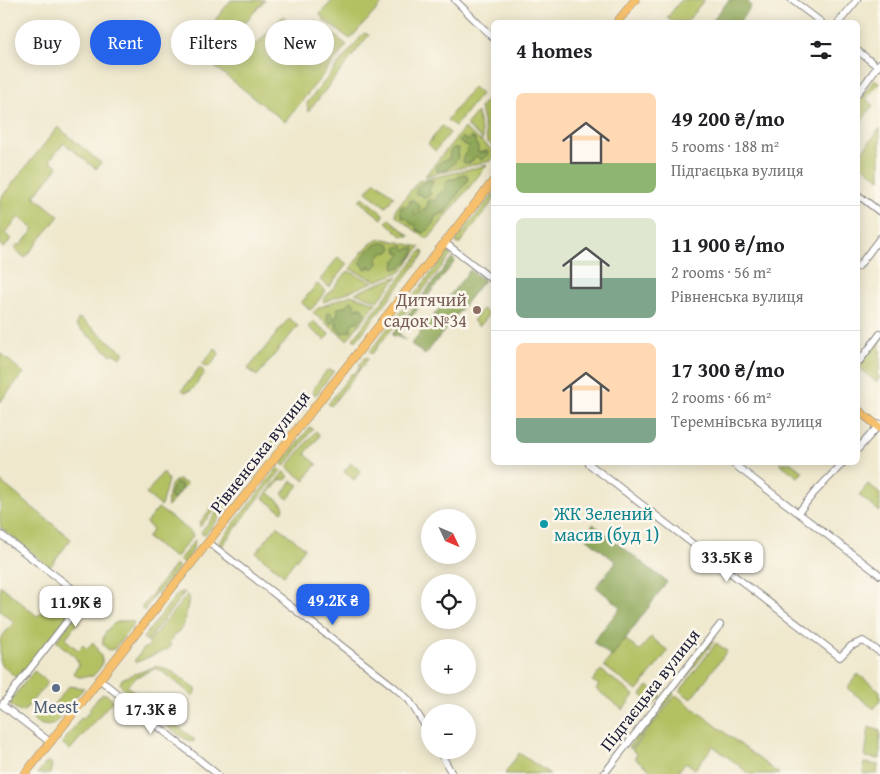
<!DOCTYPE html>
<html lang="en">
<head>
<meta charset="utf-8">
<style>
	body { margin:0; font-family:"Gentium Book Plus",serif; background:#f2f2f2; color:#202124; height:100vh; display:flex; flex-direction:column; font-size:19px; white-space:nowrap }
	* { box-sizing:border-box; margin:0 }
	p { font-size:16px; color:#757577 }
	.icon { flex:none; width:28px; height:28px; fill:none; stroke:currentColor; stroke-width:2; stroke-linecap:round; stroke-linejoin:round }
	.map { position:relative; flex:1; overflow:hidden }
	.details { position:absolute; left:491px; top:20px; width:369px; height:445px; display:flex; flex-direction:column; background:#fff; border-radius:8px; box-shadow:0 2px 12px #0003 }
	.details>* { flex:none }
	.hud { position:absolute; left:15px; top:20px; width:401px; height:45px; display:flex; gap:10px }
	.needle { width:32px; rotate:134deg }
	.tools { position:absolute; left:421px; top:509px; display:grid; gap:10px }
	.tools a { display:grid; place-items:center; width:55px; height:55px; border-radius:50%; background:#fff; box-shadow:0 2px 12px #0003; font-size:25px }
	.price { position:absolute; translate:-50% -42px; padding:0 11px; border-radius:10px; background:#fff; color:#222; font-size:16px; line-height:32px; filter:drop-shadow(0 1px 2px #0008) }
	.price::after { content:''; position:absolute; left:50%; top:30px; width:15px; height:11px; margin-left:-8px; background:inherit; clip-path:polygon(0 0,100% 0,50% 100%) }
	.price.on { background:#2563eb; color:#fff }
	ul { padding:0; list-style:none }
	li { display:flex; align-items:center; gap:15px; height:125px; padding:0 25px }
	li+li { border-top:1px solid #e0e0e0 }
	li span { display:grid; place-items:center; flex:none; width:140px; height:100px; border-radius:8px; color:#555 }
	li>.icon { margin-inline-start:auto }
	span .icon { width:60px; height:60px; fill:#fffc; stroke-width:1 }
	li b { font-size:21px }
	h2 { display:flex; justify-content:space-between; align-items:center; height:60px; padding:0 25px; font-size:21px }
	.pill { padding:0 18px; border-radius:22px; background:#fff; box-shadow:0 2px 12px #0003; font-size:18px; line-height:45px }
	.pill.on { background:#2563eb; color:#fff }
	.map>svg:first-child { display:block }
	.green { fill:#b4c163; stroke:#6b724f }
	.forest { fill:#8fa759; stroke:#58644a }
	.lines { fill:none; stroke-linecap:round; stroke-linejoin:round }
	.minor-casing { stroke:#888584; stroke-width:8 }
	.major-casing { stroke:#888584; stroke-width:9 }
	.minor { stroke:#fff; stroke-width:6 }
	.major { stroke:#f7c06c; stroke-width:8 }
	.education-dot { fill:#8d6e63; stroke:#fbf7ec; stroke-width:2 }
	.culture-dot { fill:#0f9aa8; stroke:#fbf7ec; stroke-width:2 }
	.service-dot { fill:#5c6f8a; stroke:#fbf7ec; stroke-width:2 }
	.labels { text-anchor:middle; stroke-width:5; stroke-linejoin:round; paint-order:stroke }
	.education-label { font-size:18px; fill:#785e54; stroke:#fbf7ec; text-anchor:end }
	.street-label { font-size:18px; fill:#22223b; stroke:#fbf7ec }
	.culture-label { font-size:18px; fill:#0d838f; stroke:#fbf7ec; text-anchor:start }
	.service-label { font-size:18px; fill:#4e5e75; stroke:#fbf7ec }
</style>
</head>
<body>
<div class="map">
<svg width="880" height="774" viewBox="0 0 880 774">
	<rect width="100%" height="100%" fill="#fbf7ec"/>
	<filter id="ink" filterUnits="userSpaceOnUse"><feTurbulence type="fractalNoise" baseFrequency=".02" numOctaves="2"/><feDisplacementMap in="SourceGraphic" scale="10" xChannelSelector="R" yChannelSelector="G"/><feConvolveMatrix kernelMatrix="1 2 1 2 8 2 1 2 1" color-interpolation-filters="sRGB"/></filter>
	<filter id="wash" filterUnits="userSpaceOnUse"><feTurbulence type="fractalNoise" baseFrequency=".0096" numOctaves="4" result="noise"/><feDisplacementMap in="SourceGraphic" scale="20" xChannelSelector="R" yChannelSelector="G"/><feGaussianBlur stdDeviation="1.12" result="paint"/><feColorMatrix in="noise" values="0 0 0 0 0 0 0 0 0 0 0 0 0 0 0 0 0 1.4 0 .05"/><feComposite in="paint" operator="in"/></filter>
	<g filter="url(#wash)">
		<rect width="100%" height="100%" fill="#efe8cd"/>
		<path class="green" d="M231,0H265L239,29L256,45L283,16L302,34L315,20L347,45L285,122L192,49Z
			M333,0H378L382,4L350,39L324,20L320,14Z
			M681,0H704L687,22H673L667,18Z
			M364,33L369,35L308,112L307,103Z
			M874,79L879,83L866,99L873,105L858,126V102Z
			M473,87L481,94L455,126L447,120Z
			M489,97L494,100V147L487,141L480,108Z
			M477,112L483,140L466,125Z
			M442,126L450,133L435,151L428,144Z
			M58,127L101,163L96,169L64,143L50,160L58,167L34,196L59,216L25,258L14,249L18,244L20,246L34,229L19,217L5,233L11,239L4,248L0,245V199Z
			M464,128L494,151V157L491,161L425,176Z
			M880,128V179L858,162V157Z
			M487,165L429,238H425L396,216V209L418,181Z
			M375,181L394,196L386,207L366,192Z
			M494,193V200L459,244H457L456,241Z
			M362,197L384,215L382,219L359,201Z
			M389,219L410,236H402L386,222Z
			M385,239L420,247L402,271L377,281L350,269C359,257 368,239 385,239Z
			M422,250L424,254L356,341L353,339Z
			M448,252L451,255L372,354L369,352Z
			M338,257L347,264L329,287L320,280Z
			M348,271L373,282L324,302L323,300Z
			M398,276L378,301L355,293Z
			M317,284L326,291L311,310L301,303Z
			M351,295L376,303L347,340L313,313L318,308Z
			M482,309L489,314L479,326L473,321Z
			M289,318L298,326L257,376L248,369Z
			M78,319H81L124,353L120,358L113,353L111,355L76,325Z
			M313,321L329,334L325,340L308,327Z
			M880,336V369L876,374L880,377L876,382L858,367V365Z
			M215,348L218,352L219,355L210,366L206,367L202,364Z
			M0,353L24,373L0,402Z
			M365,357L368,359L331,406L328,404L352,373L354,374L360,367L359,365Z
			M200,367L203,370L204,374L192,390L185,392L182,390Z
			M327,370L334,371L316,395L313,393V389Z
			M306,399L307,404L283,434H278Z
			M310,427L313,429L285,466L281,463Z
			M316,431L319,434L318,438L305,454L318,465H315L307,477L305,478V481L287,467Z
			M275,438L277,443L242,487H236Z
			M351,463L361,471L354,480L344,472Z
			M779,463H791L803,472L798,477Z
			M278,467L281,470L221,547L219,543Z
			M284,471L288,475V478L285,480L281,479L269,493L283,505L284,509L282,512L263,498Z
			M163,472L168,480L161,506L146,494Z
			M179,480L187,484L168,507C167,497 167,482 179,480Z
			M0,481L71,539L50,567L0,527Z
			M292,481L299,485L288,499L282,494Z
			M868,484L880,494V512L859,495Z
			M229,497L232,498L233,501L205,535L202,534L201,532Z
			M219,498H224L200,527V522Z
			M158,508L190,531L193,536L175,558L147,538L153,529L146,523Z
			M277,526L305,548L284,575L256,553Z
			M195,540L192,552L185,562H181L179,560Z
			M176,564L179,567L158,593L156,592L144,611L141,608Z
			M0,585L37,616L57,603L70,613L18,679L0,664V639L14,622L0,611Z
			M68,590L75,597V606L60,599Z
			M181,592H185L147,641L143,638L177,594Z
			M188,594L189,600L183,626L169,643L171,645L168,649L137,662L134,661L145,647L146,648L150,644L148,642Z
			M78,613L82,617L65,639L78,650L83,645L87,649L93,642C96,646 97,650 99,653C106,663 100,668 93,676L78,677L73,673L79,665L76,658L56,641Z
			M121,621H132L134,624L114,649L109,650L103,645C101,634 111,623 121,621Z
			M651,637L668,651L637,691L604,666L624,638L639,651Z
			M712,639L714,641L678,688L677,684Z
			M716,643L727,651L691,699L680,691Z
			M157,666L173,672L197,690L193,696L166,674L155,668L135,678L127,686L195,740L192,742L180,736L128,694L120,684L122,679L126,677Z
			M601,670L634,695L623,710L596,689L599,685L592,681Z
			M34,671L48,682L24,711L20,712L11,705L10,701Z
			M858,674L880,691V701L874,709L847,688Z
			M69,686L84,688C79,694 73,699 68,706C58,720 55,732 35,722L32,718L34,711L38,709L49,710Z
			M648,686L661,696L653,705L641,695Z
			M671,692L674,694L631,749L628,747Z
			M102,694H106L113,700L70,750L62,743L81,718L83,719L91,709L89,708Z
			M676,695L779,774H750L713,746L695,769L686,762L676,774H655L635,758L637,754L632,750Z
			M869,727L880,731V759L865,757Z
			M519,753L550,774H505Z
			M48,761L52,764L50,774H37Z
			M864,763L878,765L877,774H863Z"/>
		<path class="forest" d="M729,0H747L751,7L739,22H711Z
			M470,137L475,139L476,145L478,146V153L487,151L488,153L485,158L480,160L476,156C472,160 471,165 464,163L462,160L469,146L460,143L459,141L461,138H464L466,141Z
			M453,148H459L457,160L447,170L437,171L436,166L442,161L449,159L450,151Z
			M463,174L467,175L468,180L445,212L435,217C433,224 431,230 423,233L417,230L415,225L411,224L408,219L402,217L400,211L401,207L409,205L410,200H414L420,207L419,210L414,211V214L416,215L427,207L428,201L430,200L435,201L439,194L445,190V184L449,179H455Z
			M431,180L433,181L429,191L431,194L428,197H423L422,195L416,194C415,183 424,183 431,180Z
			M385,242L390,244L392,248L389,252L382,253L377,258L378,264L374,268H371L369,265L368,268L365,269L362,264L360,263C364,252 373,244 385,242Z
			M403,245L406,250L409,248H415C414,256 404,267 396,269L394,268L395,260L401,254L397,252L396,248Z
			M452,258L455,261L399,333L406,340L392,335Z
			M470,270L484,280L425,355L411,344Z
			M351,301L355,304V309L359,307L362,308L365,314L358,322H355L351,325V331L342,333L336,328L337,322L330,323L327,321V313L330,312L334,318L337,316L338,308L344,307Z
			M177,483L182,485L181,490L172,500L169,497L172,487Z
			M593,524L667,582L612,657L593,642L621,607L596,587L616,562L585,537Z
			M612,752L615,754L600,774H595Z"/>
	</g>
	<g filter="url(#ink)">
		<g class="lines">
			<g class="minor-casing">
				<path id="minor" d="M455,0L494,39
					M792,0L821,22
					M839,22L857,0
					M858,51L878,67
					M858,93L880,63
					M858,195L880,212
					M444,242L494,281
					M858,267L880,238
					M858,363L880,334
					M858,449L880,424
					M731,462L880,575
					M589,464L840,657L851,646L863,641L880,652
					M798,513L814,493L844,462
					M0,534L74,590C78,597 79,601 77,608L2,705L50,742
					M208,542L393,686L409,700L430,734
					M99,679L217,774
					M439,750L452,774
					M604,774L720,625"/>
			</g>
			<g class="major-casing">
				<path id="major" d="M617,22L635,0
					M858,410L880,428
					M25,774L494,180"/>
			</g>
			<use href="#minor" class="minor"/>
			<use href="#major" class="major"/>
		</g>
	</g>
	<circle class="education-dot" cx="477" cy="310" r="5"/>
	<circle class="culture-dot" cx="544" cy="524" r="5"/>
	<circle class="service-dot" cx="56" cy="688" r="5"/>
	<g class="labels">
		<g class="education-label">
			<text x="467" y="306">Дитячий<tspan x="467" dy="21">садок №34</tspan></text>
		</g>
		<g class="street-label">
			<text transform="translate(260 452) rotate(-52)" y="6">Рівненська вулиця</text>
			<text transform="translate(650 690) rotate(-52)" y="6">Підгаєцька вулиця</text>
		</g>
		<g class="culture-label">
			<text x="554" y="520">ЖК Зелений<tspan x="554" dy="21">масив (буд 1)</tspan></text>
		</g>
		<g class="service-label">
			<text x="56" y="713">Meest</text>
		</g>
	</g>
</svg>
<div class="tools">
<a><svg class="needle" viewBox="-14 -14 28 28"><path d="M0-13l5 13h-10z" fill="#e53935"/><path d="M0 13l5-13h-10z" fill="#757577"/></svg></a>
<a><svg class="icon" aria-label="locate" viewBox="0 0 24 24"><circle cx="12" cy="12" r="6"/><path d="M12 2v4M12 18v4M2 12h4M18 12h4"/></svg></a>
<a>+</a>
<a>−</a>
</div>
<b class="price" style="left:727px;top:583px">33.5K ₴</b>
<b class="price on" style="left:333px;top:626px">49.2K ₴</b>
<b class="price" style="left:76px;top:628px">11.9K ₴</b>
<b class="price" style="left:151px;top:735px">17.3K ₴</b>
<div class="hud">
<a class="pill">Buy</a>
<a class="pill on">Rent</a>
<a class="pill">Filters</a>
<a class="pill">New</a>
</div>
<section class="details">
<h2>4 homes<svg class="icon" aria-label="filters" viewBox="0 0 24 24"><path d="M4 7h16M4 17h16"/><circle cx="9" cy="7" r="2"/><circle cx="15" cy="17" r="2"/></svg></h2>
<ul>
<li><span style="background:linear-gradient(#ffd9b3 70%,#8fb573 0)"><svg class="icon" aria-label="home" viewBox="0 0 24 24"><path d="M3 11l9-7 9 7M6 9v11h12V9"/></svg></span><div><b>49 200 ₴/mo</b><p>5 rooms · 188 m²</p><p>Підгаєцька вулиця</p></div></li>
<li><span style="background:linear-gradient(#dfe7d0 60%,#7fa58c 0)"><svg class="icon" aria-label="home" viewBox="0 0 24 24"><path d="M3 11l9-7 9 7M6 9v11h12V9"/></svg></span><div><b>11 900 ₴/mo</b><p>2 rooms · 56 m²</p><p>Рівненська вулиця</p></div></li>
<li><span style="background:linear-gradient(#ffd9b3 75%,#7fa58c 0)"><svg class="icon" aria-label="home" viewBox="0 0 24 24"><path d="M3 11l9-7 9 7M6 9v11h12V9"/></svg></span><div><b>17 300 ₴/mo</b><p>2 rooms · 66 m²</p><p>Теремнівська вулиця</p></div></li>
</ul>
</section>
</div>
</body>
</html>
